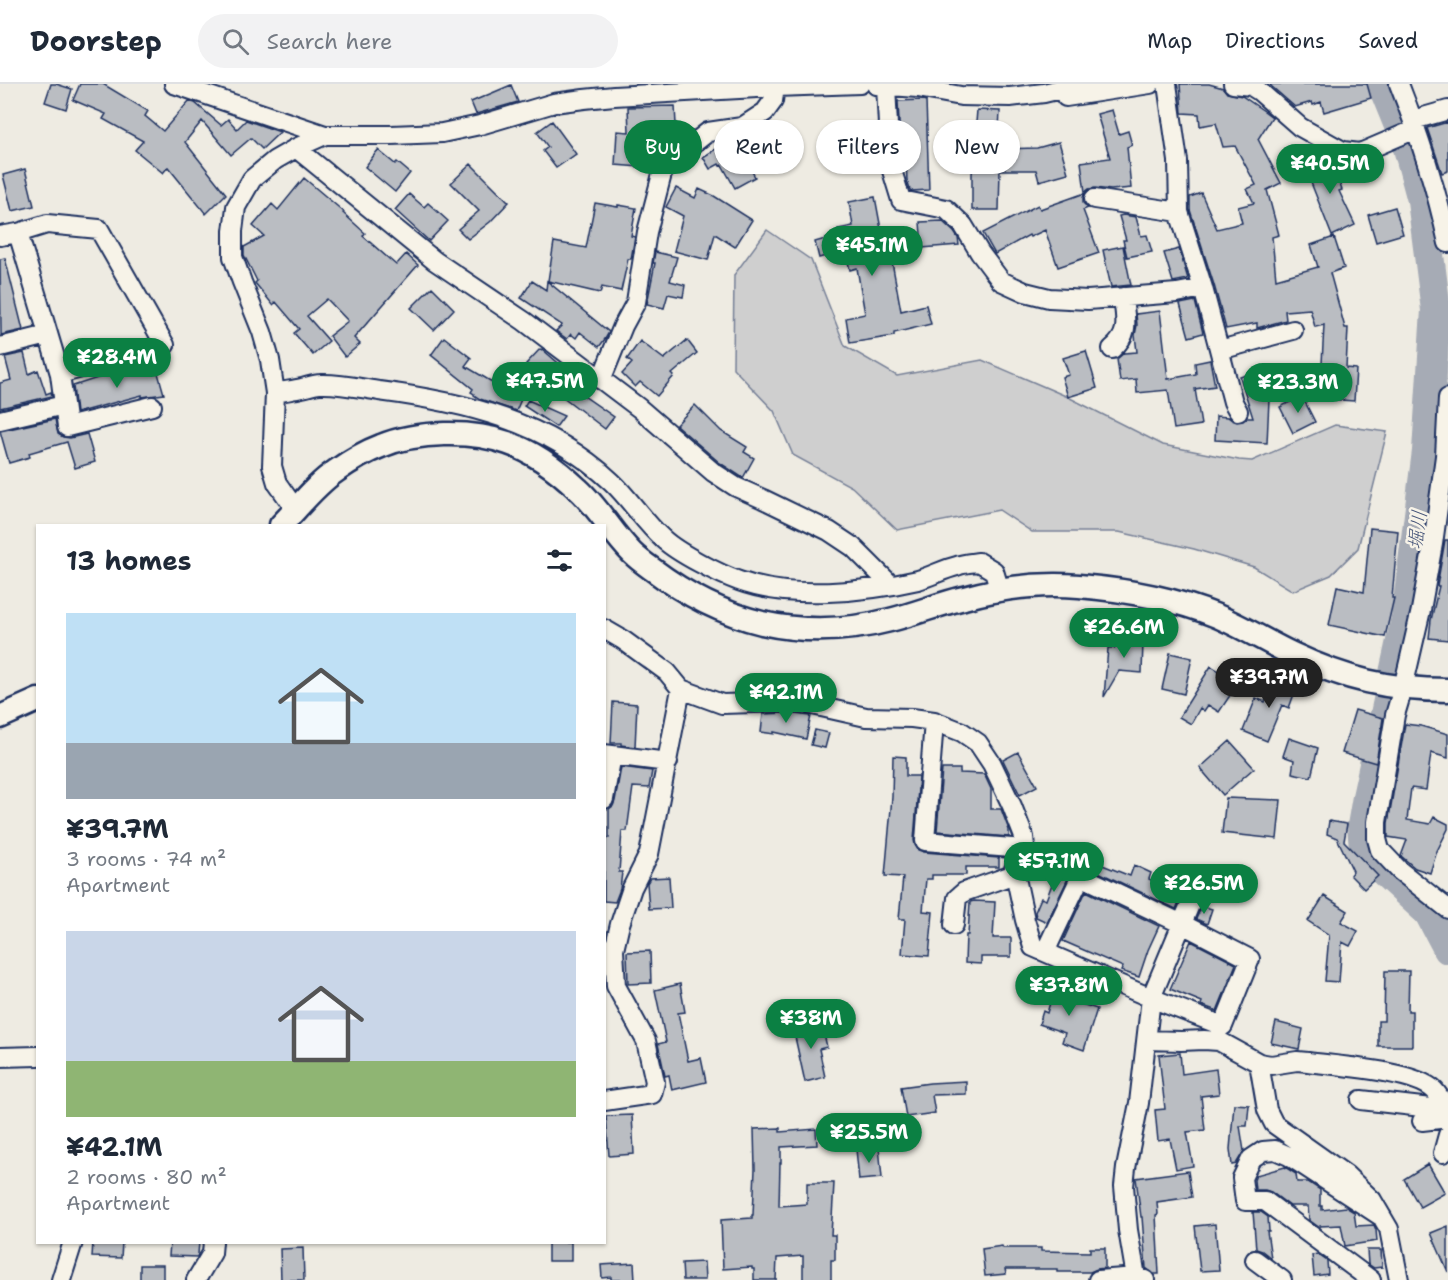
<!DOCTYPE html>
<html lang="en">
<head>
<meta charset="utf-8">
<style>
	body { margin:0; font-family:"Shantell Sans","Klee One",sans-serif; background:#f2f2f3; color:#1f2937; height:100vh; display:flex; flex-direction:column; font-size:22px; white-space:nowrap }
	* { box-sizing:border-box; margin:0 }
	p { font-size:20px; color:#747a83 }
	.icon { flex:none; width:33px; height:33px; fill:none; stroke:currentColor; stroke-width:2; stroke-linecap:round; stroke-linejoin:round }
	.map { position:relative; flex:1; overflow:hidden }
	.panel { position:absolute; left:36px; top:440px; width:570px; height:720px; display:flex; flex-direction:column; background:#fff; border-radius:0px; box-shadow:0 2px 4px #0004 }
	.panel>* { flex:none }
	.guide { position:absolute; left:624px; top:36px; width:570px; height:54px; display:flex; gap:12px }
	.price { position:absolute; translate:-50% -51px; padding:0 14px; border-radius:21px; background:#0b8043; color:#fff; font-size:20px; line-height:39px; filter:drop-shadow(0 2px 3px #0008) }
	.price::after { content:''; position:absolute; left:50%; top:36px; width:18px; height:14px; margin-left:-9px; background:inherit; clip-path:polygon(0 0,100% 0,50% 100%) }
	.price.current { background:#222; color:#fff }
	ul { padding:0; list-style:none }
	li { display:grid; align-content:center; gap:12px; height:318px; padding:0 30px }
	li span { display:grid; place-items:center; height:186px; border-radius:0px; color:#555 }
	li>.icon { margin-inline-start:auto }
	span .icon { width:108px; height:108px; fill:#fffc; stroke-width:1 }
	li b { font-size:26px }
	h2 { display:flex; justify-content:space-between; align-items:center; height:72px; padding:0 30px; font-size:26px }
	.chip { padding:0 21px; border-radius:27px; background:#fff; box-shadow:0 2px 4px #0004; font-size:21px; line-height:54px }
	.chip.current { background:#0b8043; color:#fff }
	header { display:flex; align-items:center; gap:36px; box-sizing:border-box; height:84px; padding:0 30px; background:#fff; border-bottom:2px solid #e0e1e3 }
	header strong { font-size:28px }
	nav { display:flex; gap:33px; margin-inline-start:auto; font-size:21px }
	.search { width:420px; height:54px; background:#f2f2f3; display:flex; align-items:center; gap:15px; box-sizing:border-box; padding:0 21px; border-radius:33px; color:#747a83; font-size:22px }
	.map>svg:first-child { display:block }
	.green { fill:#cfcfcf; stroke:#757f96; stroke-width:1.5 }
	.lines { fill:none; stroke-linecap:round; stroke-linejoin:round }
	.river { stroke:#a6abb5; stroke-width:30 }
	.building { fill:#babdc2; stroke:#1b2f5e; stroke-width:1.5 }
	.minor-casing { stroke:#1b2f5e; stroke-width:22 }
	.tertiary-casing { stroke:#1b2f5e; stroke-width:27 }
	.minor { stroke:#f7f3e8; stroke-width:18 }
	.tertiary { stroke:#f7f3e8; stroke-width:22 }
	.labels { text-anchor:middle; stroke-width:5; stroke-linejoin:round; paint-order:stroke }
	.water-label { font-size:20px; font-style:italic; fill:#455478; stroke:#f7f3e8 }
</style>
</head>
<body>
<header>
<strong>Doorstep</strong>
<div class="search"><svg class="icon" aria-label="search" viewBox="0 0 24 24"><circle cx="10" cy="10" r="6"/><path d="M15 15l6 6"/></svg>Search here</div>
<nav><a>Map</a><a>Directions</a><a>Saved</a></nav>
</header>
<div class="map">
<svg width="1448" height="1196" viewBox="0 0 1448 1196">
	<rect width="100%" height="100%" fill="#eeebe2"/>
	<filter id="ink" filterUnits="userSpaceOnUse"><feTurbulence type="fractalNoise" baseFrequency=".0167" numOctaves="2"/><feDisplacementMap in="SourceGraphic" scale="12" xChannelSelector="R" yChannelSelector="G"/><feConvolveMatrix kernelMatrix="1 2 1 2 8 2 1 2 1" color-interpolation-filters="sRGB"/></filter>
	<g filter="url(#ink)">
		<path class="green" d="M767,146L811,176L845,262L897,292L982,276L1068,313L1163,361L1239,376L1252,377L1335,341L1387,348L1358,464L1331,491L1293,507L1254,483L1194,465L1119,448H1032L999,426L897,446L852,403L793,371L774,327L733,284L734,191Z"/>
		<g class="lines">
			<path class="river" d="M1382,0L1408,64L1422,116L1436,226L1427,367L1406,534L1367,713L1362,742L1364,764L1379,783L1429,829L1448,865"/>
		</g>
		<path class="building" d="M51,0H56L72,5L66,25L45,18Z
			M80,0H103L148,27L145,32L163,47L189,17L195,19L221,41L228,35L237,45L246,36L280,48L262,65L251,54L231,71L202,37L185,58L226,110L206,130L168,83L163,89L135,66L143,57L103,35L106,30L73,16Z
			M1180,0H1209L1223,4L1227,9L1242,12L1264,27L1272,33L1258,55L1281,99L1267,106L1279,151L1272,153L1276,195L1318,183L1311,161L1334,153L1344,184L1330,189L1345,244H1348L1346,284L1356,285L1354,317L1327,315L1330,280H1322L1324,241L1315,243L1310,225L1285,227L1286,236L1257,244V239L1226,245L1214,201L1190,126V113L1201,109L1217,145L1242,139L1238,123L1254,119L1247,105L1256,101L1235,62L1223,63L1216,39L1200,42L1199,30L1182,29Z
			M1270,0H1367L1371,14L1324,28L1321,18L1313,21L1312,18L1295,23L1271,2Z
			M511,1L518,18L476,30L471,18Z
			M923,16L926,17L929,106L912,107L910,106L907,96L905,59H900L898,17Z
			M675,22L676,41L664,42L663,70L653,84L615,81L617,47L629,48L628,23Z
			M977,26L1000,27L998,65L1037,64L1059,58L1068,89L1039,97L1036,86H1000L999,126H972V90Z
			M1112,26L1119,50L1128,47L1132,61L1127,63L1131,104L1111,106L1095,104L1089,105L1085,108L1081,78L1110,74L1097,30Z
			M552,37L576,70L556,84L543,67L548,63L537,48Z
			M1448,38V87L1442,89L1427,44Z
			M727,58L739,76L744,73L755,93L735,104L722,81L720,82L719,80L710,85L703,73Z
			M378,66L395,80L397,78L410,89L395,108L365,83Z
			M1324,69L1329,72L1342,106L1339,107L1355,141L1332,152L1306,86L1317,82L1313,73Z
			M471,80L509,118L490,138L468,155L458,145L479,127L451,99Z
			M25,85L34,122L12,127L3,91Z
			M304,94L344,128L343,129L365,149L363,152L396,181L406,170L418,181L354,254L360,260L345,273L329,252L348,237L327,215L307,232L329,257L313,271L294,249L299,245L276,218L273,221L255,199L257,197L244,171V163L264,152L253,142L272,120L278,126Z
			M676,104L695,114L699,105L714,112L752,136L735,163L715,150L708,176L674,167L683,132L666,123Z
			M1085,109L1083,114V119L1088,124L1083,126L1099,169L1058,183L1045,146L1030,153L1029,151L995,170L983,149L1038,121L1040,125Z
			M409,110L424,123L428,119L448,137L429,157L395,126Z
			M875,113L883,156L885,155L890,178H892L901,227L926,221L931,240L894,249V252L850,259L846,234L865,230L857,184L850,186L845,166L819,174L815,158L839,151L838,145L853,142L849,118Z
			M595,119L618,123V121L636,124L631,152L635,153L631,175H628L621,207L602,203L600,209L548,197L554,158L586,164Z
			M1395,123L1403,150L1376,158L1368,131Z
			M1123,131L1136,133L1141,152L1147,151L1152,168L1127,173L1123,156H1126L1119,132Z
			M942,137L954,148L958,154L959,161L922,164L920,138Z
			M1123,162L1131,201L1111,203L1103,166Z
			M1179,165L1188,195L1173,198L1164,169Z
			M655,168L677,173L670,197L685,201L683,213L668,210L664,224L647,220L655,179H653Z
			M5,174L23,246L1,251L0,175Z
			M532,197L546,206L547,197L609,248L605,255L599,263L580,248L576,254L571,250L567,255L556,247L562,241L521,214Z
			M432,203L454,225L434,246L411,224Z
			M1195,217L1203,249L1189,253L1180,220Z
			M1160,227L1168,295L1196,290L1195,279L1210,276L1215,302L1195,305L1201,341L1174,345L1168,306L1137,309L1136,295L1120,297L1117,275L1124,269L1137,268L1135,251L1137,241L1136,230Z
			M444,253L471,274L465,282L509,308L522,313L516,327L480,315L474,311V310L471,308L473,305L431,271Z
			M687,256L697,269L672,290L674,292L657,312L640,298L635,303L622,290L632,279L627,275L640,257L664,275Z
			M540,265L541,266L542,265L578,296L579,294L591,303L584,312L614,333L605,345L550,303L526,280Z
			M1086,267L1097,304L1068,313L1062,293L1069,291L1063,274Z
			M24,269L29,290L38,286L46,310L51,308L52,312L0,324V299L11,296L5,273Z
			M156,282L164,310L142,313V311L76,329L73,302L122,286L123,291Z
			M1267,284L1270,294L1267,359L1215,356L1216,332L1228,333L1232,336L1237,338L1243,337L1247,334H1253L1240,293Z
			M1302,312L1315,338L1293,349L1280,323Z
			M528,316L564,332L556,343L524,322Z
			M695,321L721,347L747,363L744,368L754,374L743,394L720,379L676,341Z
			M55,335L58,350L63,353L70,354L87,350L95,378L75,384L67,358L29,369L30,373L9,379L0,347Z
			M1370,444L1398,447L1392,514H1394L1385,553L1329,541L1337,502L1364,508Z
			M1445,456H1448V556L1429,554L1431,536L1439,502H1437Z
			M1122,551L1137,552V558H1143L1142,589L1119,587L1104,613L1108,564H1115V559H1121Z
			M1170,569L1192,574L1184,610L1162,605Z
			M1225,576L1245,589L1219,628L1208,621L1204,627L1200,624L1191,640L1179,633L1211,582L1219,587Z
			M1273,594L1297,602L1289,624L1282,621L1267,657L1243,647L1256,614L1265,618Z
			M613,618L637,620L635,663L621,661V659H611Z
			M1355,626L1383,634L1376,679L1342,669Z
			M786,629L811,632L806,655L774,648V650L761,648L763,630Z
			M1405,640L1421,642L1448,650V674L1431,669L1426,706L1411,704L1407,736L1430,740L1434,733L1448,740V745L1437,767L1430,789L1415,784L1401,772L1407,756L1388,753V739Z
			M815,646L829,649L825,664L811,661Z
			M1289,654L1318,664L1311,693L1292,689L1294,676L1283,672Z
			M1230,657L1254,684L1223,711L1200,684Z
			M1018,668L1037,702L1020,711L1003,676Z
			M893,672L906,673V692H919L914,756L915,761L918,766L924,768L999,774V783H966V791H932V795H926L923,827L933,828L929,872L902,870L905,835H899L903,793L885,792L892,713Z
			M621,683L652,687L649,704L633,703L627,747H622L619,788H622L620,805L615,818L604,817V754H609V725L613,722L615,717Z
			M942,685H960V689L984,690L991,705V725H1001L1009,746V753L937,747Z
			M1226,714L1281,716L1277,755L1222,749Z
			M1329,737L1347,740L1344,757L1378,792L1364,805L1350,791L1353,787L1337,754L1327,750Z
			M1095,778L1130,792L1134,781L1151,789L1149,795L1178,807L1175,814L1180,816L1176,825L1092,785Z
			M1060,779L1073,784L1047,838L1036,833L1035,828L1041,814L1046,816Z
			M669,793L671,824L649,825L647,799L650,794Z
			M1086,807L1159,842L1148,866L1139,893L1121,887L1123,883L1063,857Z
			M1324,812L1348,827L1341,838L1358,847L1350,862L1342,858L1339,898L1325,897L1329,851L1308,837Z
			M974,817L995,818L993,854H1011V873H981V880L965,879L966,851H968L970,818Z
			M1202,822L1212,825L1207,840L1196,835Z
			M1191,857L1236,880L1217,927L1201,921L1202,918L1170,905Z
			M650,867L651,899L628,900L627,868Z
			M1385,887H1409L1408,927H1412V962H1378V937H1384Z
			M1056,898L1076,904L1072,917L1097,925L1084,966L1062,958L1065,949L1039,940L1043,927L1047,929Z
			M680,900L685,928L678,929L688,977L701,974L706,998L672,1006L669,991L665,992L658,960L666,958L655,906Z
			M821,937L827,963L819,965L825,993L805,998L793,944Z
			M1276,938L1303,945L1299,965L1271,959Z
			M1180,969L1182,990L1216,985L1219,1010L1201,1012L1205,1046L1187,1048L1193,1082L1176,1085L1170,1055L1158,1057L1155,1026L1165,1025L1159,971Z
			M966,997V1010L932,1011L935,1029L906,1033L901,1003L930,999Z
			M1234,1020L1249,1021L1247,1042H1240L1244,1067L1236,1080L1232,1081L1230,1065Z
			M632,1031L634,1070L609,1072L606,1032Z
			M780,1044V1048L816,1045L817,1061L781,1063V1079H780L779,1122L807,1120V1099H834L831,1151H835V1176H831V1196H803V1172L777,1174L776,1196H754V1185H752V1183L723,1185L721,1136L752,1134V1131H753L755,1085L754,1045Z
			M879,1063L882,1094L859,1096L856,1065Z
			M1428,1080L1445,1109L1420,1123L1404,1095Z
			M1285,1083L1296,1090L1297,1098H1308L1320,1106V1122H1322V1126L1346,1123L1354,1128L1356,1142L1374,1141L1376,1146L1377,1157L1345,1162L1341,1141L1320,1142V1144L1309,1136L1308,1122H1290L1271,1108L1265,1106H1255L1254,1096L1256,1091Z
			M1188,1087L1192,1113L1157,1118L1158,1130L1156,1131L1159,1190H1154L1146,1184L1142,1133H1141L1136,1094Z
			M1253,1128H1261L1268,1133L1269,1147H1267L1271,1174L1262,1167L1256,1165Z
			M1215,1140L1219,1186L1200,1187L1195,1142Z
			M1448,1142V1188L1431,1149Z
			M93,1158H122L121,1174L92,1173Z
			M170,1158H199L198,1170L197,1173L169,1172Z
			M548,1158H571V1177H548Z
			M1002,1162L1003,1164H1041V1167L1090,1168V1164H1105V1184L1097,1185L1090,1188H1057V1185H1005L1006,1190L985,1192L982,1165Z
			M303,1164L304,1196H281L280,1165Z
			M1367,1166H1381L1382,1183L1374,1184L1368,1180Z
			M1317,1170L1327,1177L1328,1190L1314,1192L1312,1171Z
			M704,1178L705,1196H683L682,1179Z
			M634,1179L635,1196H611V1193L602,1194L601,1181Z
			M140,1181H163V1196H140Z"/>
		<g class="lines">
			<g class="minor-casing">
				<path id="minor" d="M174,0L325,51
					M1167,0L1178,77L1179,128L1203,204L1233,318L1238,327
					M1233,0L1251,2L1259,7L1300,43L1343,67L1360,69L1416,45
					M1399,0C1420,53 1436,103 1448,159
					M876,1L918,4L961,12L1010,13L1044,9L1082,0
					M886,2L890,80L901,116L946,125L963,141L980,169L1001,197L1025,208L1049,214L1088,216L1177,209L1203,204
					M1066,13L1150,0
					M1413,36L1448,26
					M296,64L435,177L524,237L639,324L713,388L736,403L763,415L829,447L853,463L891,501
					M1094,115L1179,128
					M18,149L60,290
					M0,152L18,149L47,140L99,145L165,261L60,290L67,343L152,322
					M0,263L48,251
					M1112,265C1131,249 1125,235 1123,213
					M1220,266L1293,246
					M601,296L623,242L636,218L647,148L662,90L670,78L708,48L742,43L765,28L773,17L775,3
					M275,309C284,307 293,306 302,304C308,303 314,300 320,300C339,299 360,304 379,307C464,318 547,337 612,398C630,415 644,438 663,455C678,469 719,490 739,497C791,516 865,508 918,496C932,492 944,485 957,482C964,479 972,479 979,478L994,487L1000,507
					M1448,314L1445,372L1448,373
					M0,336L64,321
					M1445,372L1433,460L1421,526L1403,604L1395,631L1377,738V755L1380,766L1400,787L1448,825
					M296,426L277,399L272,382L275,309L270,276L262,248L242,198L233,173V147L236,123L252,95L275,76L296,64L325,51H391L442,49L480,41L554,19L584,15L614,12L775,3L860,0
					M604,545L623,556L667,588L681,605L722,620L789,618L808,620L866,633L912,634L934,637L962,648L978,659L992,680L1012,722L1024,753L1025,763L1014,785L1025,836L1033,863L1151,914L1139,1019L1126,1084L1124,1102L1128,1146L1136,1193
					M934,637L925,757L1024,765
					M604,670L668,678
					M604,715L612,671
					M954,841L957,814L964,808L1015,790
					M1045,868L1081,792L1182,840L1250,875L1223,942L1151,914L1194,811
					M1147,956L1181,957L1204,956L1219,957L1259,979L1271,981L1297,977L1308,978C1337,982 1415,987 1434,1006C1439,1011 1442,1018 1448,1024
					M0,973L38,972
					M1259,979L1267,1026L1274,1040L1346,1091L1372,1116L1389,1145L1399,1196
					M1361,1016L1448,1026
					M604,1017L652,1010L655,998L646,957L616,902L614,866L620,840L632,804L649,770L681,605
					M1422,1037L1448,1034
					M1443,1069L1448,1051
					M1255,1176L1282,1196
					M61,1196L73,1158
					M196,1196L212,1169L213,1158
					M1098,1196L1136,1193L1145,1196
					M1371,1196L1265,1117H1245L1242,1094L1251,1075L1263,1067L1275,1066L1289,1072L1382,1133"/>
			</g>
			<g class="tertiary-casing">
				<path id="tertiary" d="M281,441C299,423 315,401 336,387C350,377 365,368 381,362C417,347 472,346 508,359C534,368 558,386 578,405C599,424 612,449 632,469C638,475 645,480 652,485C685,510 721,529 762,539C803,548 848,547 890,536C915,530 939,520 964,514C1000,504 1041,499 1079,502C1127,506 1173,514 1217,532C1243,543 1267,558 1292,570C1345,595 1389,606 1448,606
					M0,633L38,616"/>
			</g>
			<use href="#minor" class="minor"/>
			<use href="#tertiary" class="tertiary"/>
		</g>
	</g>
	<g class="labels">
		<g class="water-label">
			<text transform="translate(1417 446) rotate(-83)" y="7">堀川</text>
		</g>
	</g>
</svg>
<b class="price" style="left:1330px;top:111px">¥40.5M</b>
<b class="price" style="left:872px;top:193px">¥45.1M</b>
<b class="price" style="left:117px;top:305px">¥28.4M</b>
<b class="price" style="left:545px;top:329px">¥47.5M</b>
<b class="price" style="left:1298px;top:330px">¥23.3M</b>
<b class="price" style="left:1124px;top:575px">¥26.6M</b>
<b class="price current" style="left:1269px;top:625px">¥39.7M</b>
<b class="price" style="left:786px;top:640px">¥42.1M</b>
<b class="price" style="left:1054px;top:809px">¥57.1M</b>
<b class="price" style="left:1204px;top:831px">¥26.5M</b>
<b class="price" style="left:1069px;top:933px">¥37.8M</b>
<b class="price" style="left:811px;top:966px">¥38M</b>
<b class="price" style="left:869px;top:1080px">¥25.5M</b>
<div class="guide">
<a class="chip current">Buy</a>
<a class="chip">Rent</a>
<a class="chip">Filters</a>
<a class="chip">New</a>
</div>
<section class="panel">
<h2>13 homes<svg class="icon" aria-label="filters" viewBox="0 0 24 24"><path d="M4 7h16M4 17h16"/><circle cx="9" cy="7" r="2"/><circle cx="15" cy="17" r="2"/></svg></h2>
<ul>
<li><span style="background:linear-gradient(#bfe0f5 70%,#9aa5b1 0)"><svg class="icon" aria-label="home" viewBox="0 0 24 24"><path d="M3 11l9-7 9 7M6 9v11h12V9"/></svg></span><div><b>¥39.7M</b><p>3 rooms · 74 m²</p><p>Apartment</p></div></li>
<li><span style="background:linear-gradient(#c9d6e8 70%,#8fb573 0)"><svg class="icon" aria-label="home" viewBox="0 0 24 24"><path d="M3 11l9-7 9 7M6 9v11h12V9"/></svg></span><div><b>¥42.1M</b><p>2 rooms · 80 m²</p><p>Apartment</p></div></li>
</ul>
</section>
</div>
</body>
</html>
